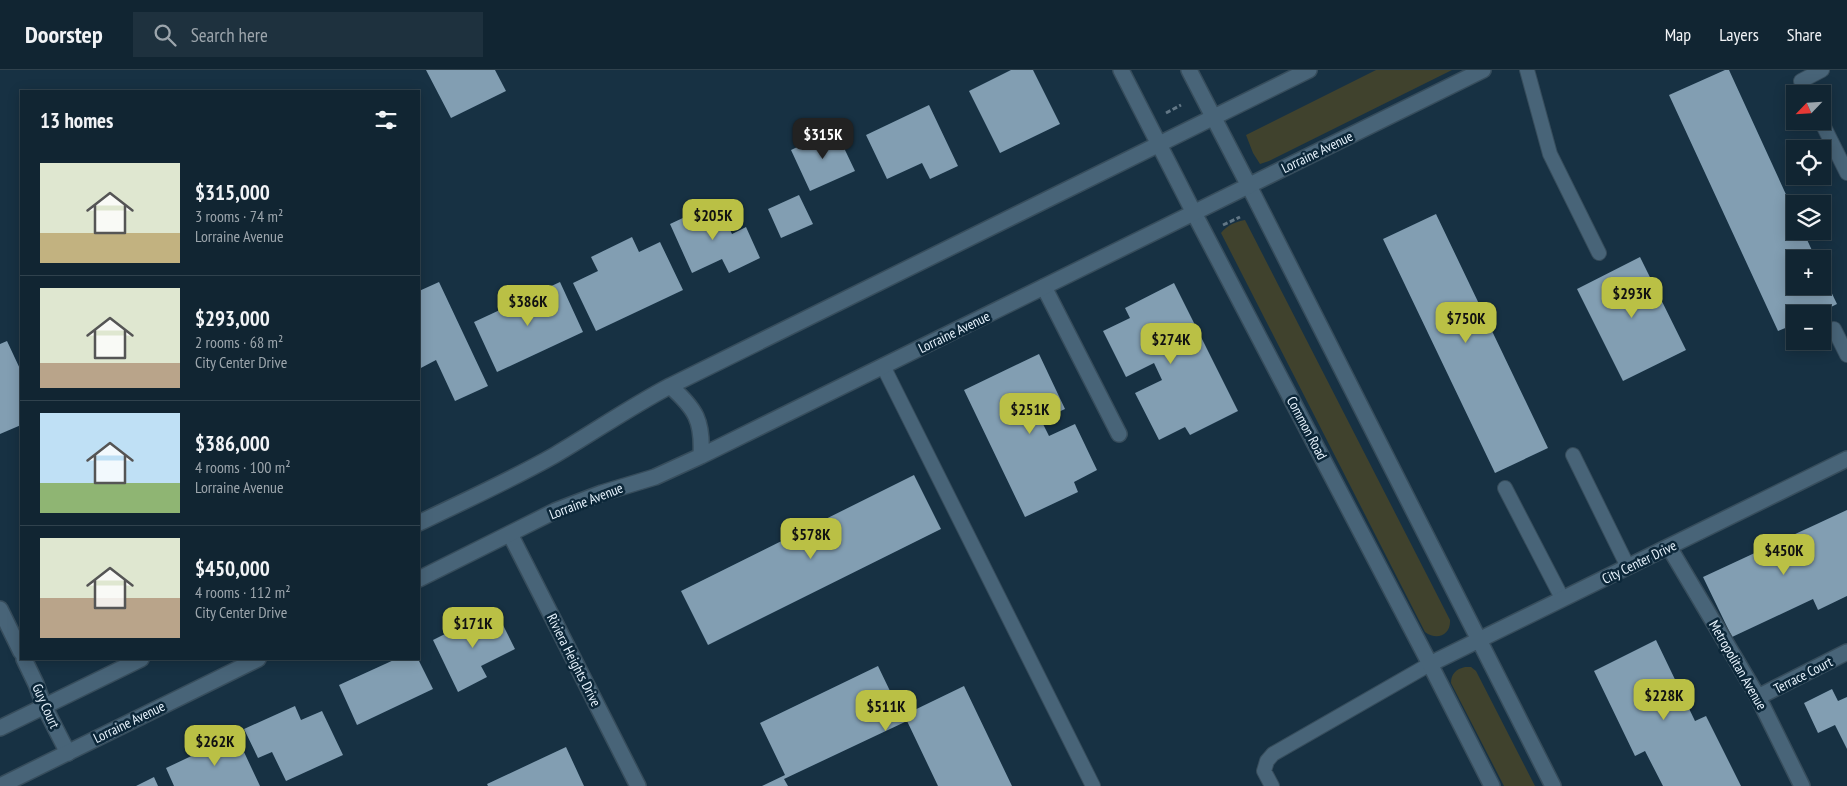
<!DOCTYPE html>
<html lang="en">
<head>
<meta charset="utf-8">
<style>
	body { margin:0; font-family:"PT Sans Narrow",sans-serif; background:#1e313e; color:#f1f3f6; height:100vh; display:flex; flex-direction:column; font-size:19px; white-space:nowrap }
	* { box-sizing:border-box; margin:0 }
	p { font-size:16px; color:#9ca5ac }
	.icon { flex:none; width:28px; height:28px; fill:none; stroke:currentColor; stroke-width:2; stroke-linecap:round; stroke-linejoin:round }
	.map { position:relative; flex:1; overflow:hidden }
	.panel { position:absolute; left:20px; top:20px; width:400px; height:570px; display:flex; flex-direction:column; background:#112532; border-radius:0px; box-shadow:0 2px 12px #0003,0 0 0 1px #30424d }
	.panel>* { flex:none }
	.needle { width:32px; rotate:245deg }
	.fabs { position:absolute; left:1786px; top:15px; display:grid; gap:10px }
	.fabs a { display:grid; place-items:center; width:45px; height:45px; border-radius:0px; background:#112532; box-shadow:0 2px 12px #0003,0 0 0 1px #30424d; font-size:25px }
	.price { position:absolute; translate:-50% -42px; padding:0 11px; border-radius:10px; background:#bac045; color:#111; font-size:16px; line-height:32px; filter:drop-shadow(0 1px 2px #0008) }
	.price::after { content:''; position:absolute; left:50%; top:30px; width:15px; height:11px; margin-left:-8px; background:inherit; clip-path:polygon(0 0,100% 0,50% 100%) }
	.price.selected { background:#222; color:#fff }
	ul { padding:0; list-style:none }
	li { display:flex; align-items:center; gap:15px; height:125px; padding:0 20px }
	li+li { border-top:1px solid #30424d }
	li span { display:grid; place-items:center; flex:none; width:140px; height:100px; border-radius:0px; color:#555 }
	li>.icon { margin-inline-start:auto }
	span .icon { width:60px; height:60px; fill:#fffc; stroke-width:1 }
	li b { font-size:21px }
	h2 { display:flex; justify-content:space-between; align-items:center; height:60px; padding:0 20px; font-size:21px }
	header { display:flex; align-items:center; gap:30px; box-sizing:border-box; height:70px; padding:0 25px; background:#112532; border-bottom:1px solid #30424d }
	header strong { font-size:24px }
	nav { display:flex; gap:28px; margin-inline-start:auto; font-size:18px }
	.search { width:350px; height:45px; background:#1e313e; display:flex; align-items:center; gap:12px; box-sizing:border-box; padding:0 18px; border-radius:0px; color:#9ca5ac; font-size:19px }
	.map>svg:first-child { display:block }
	.green { fill:#40422d }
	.building { fill:#829eb2 }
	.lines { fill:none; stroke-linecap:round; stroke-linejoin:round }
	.service-casing { stroke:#374d5c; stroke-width:16 }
	.minor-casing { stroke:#374d5c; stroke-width:18 }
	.tertiary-casing { stroke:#374d5c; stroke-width:18 }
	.path { stroke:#627786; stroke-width:3; stroke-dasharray:5 2.5; stroke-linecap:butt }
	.service { stroke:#486478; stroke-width:14 }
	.minor { stroke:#486478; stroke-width:15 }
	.tertiary { stroke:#486478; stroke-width:15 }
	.labels { text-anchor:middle; stroke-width:5; stroke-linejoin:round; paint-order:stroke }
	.street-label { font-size:14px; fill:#e7f3fd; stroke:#0c2739 }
</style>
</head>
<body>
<header>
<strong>Doorstep</strong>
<div class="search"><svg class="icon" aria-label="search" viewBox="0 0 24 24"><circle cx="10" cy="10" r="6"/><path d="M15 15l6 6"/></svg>Search here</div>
<nav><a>Map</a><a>Layers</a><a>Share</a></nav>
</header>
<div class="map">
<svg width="1847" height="716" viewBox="0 0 1847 716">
	<rect width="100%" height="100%" fill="#173143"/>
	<path class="green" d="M1376,0H1452L1269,91L1260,94L1253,83L1246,65Z
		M1245,150L1450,550C1451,565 1437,571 1425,562L1221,163C1227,155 1235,152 1245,150Z
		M1465,597H1471L1476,601L1535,716H1504L1451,613C1451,604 1456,599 1465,597Z"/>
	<path class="building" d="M426,0H495L506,21L451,48Z
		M1011,0H1033L1060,54L1000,83L969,21Z
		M1725,0H1729L1795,144V161H1803L1816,189H1795V216H1822V203L1837,234L1817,244H1795V254L1778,261L1669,25Z
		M929,35L958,96L930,109L922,93L887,109L866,65Z
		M835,59L855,101L810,121L791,80Z
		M799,125L813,154L781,168L768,139Z
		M717,132L732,164L746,157L760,188L729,203L722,189L692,203L670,154Z
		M1436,144L1548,378L1495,403L1383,169Z
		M632,167L639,182L660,172L683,220L596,261L573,213L598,201L591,187Z
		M1640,187L1686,280L1623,311L1577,219Z
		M439,212L488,316L455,331L436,290L419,299V221Z
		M560,212L583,262L497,302L474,252Z
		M1174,213L1238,341L1190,365L1185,357L1159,370L1135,323L1162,310L1154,293L1126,307L1103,261L1130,248L1125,238Z
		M7,271L21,301V355L0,364V274Z
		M1039,284L1065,339L1041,350L1049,366L1075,354L1097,400L1074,412L1078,422L1025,447L964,320Z
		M914,405L941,459L708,575L681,521Z
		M1847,440V526L1818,540L1813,529L1732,567L1703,507Z
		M495,539L515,579L481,596L487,607L458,622L433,570Z
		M1656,570L1695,651L1706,646L1741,716H1663L1645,681L1635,686L1594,601Z
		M396,589H418L433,619L357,655L339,615Z
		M878,596L902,646L964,616L1012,716H938L907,651L784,709L788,716H762L785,705L760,653Z
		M1832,619L1838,631L1847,627V679L1835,655L1818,663L1804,633Z
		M295,636L301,650L322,641L343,685L286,711L272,682L258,688L244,659Z
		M236,665L260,716H174L166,698Z
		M566,677L584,716H488L487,714Z
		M154,707L158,716H136Z"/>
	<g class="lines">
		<g class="service-casing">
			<path id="service" d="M1527,0L1550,84L1599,183
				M1808,24L1801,11L1822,0
				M1821,51L1847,103
				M1834,259L1847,285
				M883,296L1093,716
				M1573,385L1628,497
				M1505,418L1562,528
				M1272,716L1264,701L1267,691L1273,684L1430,594"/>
		</g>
		<g class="minor-casing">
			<path id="minor" d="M1249,116L1553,716
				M1194,143L1430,594L1492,716
				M1044,217L1119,364
				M510,464L638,716
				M1669,477L1758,627L1802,716
				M0,539L21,582
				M24,589L36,614L44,636L68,683
				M1430,594L1847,389
				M1758,627L1847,582"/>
		</g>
		<g class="tertiary-casing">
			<path id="tertiary" d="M1121,0L1194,143
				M1189,0L1249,116
				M670,316C696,339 703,351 701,386
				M419,453C464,431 511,410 555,385C594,362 630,337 670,316L1309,0
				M419,509L555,441L602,423L655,407L701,386L1483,0
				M0,658L141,589
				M0,716L258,589"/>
		</g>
		<path class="path" d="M1166,43L1181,35
			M1223,155L1240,147"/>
		<use href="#service" class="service"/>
		<use href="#minor" class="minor"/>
		<use href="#tertiary" class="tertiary"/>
	</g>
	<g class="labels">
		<g class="street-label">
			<text transform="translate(1317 82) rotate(-26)" y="5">Lorraine Avenue</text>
			<text transform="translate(954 262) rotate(-26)" y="5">Lorraine Avenue</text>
			<text transform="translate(1307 358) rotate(62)" y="5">Common Road</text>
			<text transform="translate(586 431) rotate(-21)" y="5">Lorraine Avenue</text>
			<text transform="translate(1639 492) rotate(-26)" y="5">City Center Drive</text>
			<text transform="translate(574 590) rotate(63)" y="5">Riviera Heights Drive</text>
			<text transform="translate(1738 595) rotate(60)" y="5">Metropolitan Avenue</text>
			<text transform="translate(1803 605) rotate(-27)" y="5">Terrace Court</text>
			<text transform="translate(46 636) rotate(66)" y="5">Guy Court</text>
			<text transform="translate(129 652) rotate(-26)" y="5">Lorraine Avenue</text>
		</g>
	</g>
</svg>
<div class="fabs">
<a><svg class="needle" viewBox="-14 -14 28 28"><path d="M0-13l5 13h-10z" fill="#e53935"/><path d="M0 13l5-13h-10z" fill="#9ca5ac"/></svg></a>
<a><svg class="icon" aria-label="locate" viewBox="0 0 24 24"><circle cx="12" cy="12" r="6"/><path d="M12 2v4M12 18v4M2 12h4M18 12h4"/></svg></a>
<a><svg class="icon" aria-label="layers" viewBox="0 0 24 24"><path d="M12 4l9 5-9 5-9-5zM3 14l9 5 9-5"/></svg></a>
<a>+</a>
<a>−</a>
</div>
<b class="price selected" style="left:823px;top:90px">$315K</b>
<b class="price" style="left:713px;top:171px">$205K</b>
<b class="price" style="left:1632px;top:249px">$293K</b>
<b class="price" style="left:528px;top:257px">$386K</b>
<b class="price" style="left:1466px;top:274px">$750K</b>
<b class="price" style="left:1171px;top:295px">$274K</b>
<b class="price" style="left:1030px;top:365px">$251K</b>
<b class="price" style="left:811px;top:490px">$578K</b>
<b class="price" style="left:1784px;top:506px">$450K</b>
<b class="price" style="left:473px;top:579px">$171K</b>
<b class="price" style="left:1664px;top:651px">$228K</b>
<b class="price" style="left:886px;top:662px">$511K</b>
<b class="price" style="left:215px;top:697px">$262K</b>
<section class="panel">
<h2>13 homes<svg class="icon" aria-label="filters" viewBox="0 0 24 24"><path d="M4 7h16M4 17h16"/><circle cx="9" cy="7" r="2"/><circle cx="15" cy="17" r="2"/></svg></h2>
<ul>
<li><span style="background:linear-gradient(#dfe7d0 70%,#c2b280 0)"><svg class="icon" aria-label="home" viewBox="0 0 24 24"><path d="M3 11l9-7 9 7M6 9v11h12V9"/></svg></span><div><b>$315,000</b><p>3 rooms · 74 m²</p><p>Lorraine Avenue</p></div></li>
<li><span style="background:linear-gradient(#dfe7d0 75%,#b9a48a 0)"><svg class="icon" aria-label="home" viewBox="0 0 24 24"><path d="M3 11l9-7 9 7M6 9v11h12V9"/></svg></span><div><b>$293,000</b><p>2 rooms · 68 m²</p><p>City Center Drive</p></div></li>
<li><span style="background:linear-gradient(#bfe0f5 70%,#8fb573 0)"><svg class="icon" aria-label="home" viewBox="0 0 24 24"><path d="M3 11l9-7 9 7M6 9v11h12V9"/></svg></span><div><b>$386,000</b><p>4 rooms · 100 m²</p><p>Lorraine Avenue</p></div></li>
<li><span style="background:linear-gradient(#dfe7d0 60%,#b9a48a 0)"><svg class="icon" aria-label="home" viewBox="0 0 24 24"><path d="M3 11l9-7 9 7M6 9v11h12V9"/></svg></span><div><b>$450,000</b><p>4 rooms · 112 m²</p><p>City Center Drive</p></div></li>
</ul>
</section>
</div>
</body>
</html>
